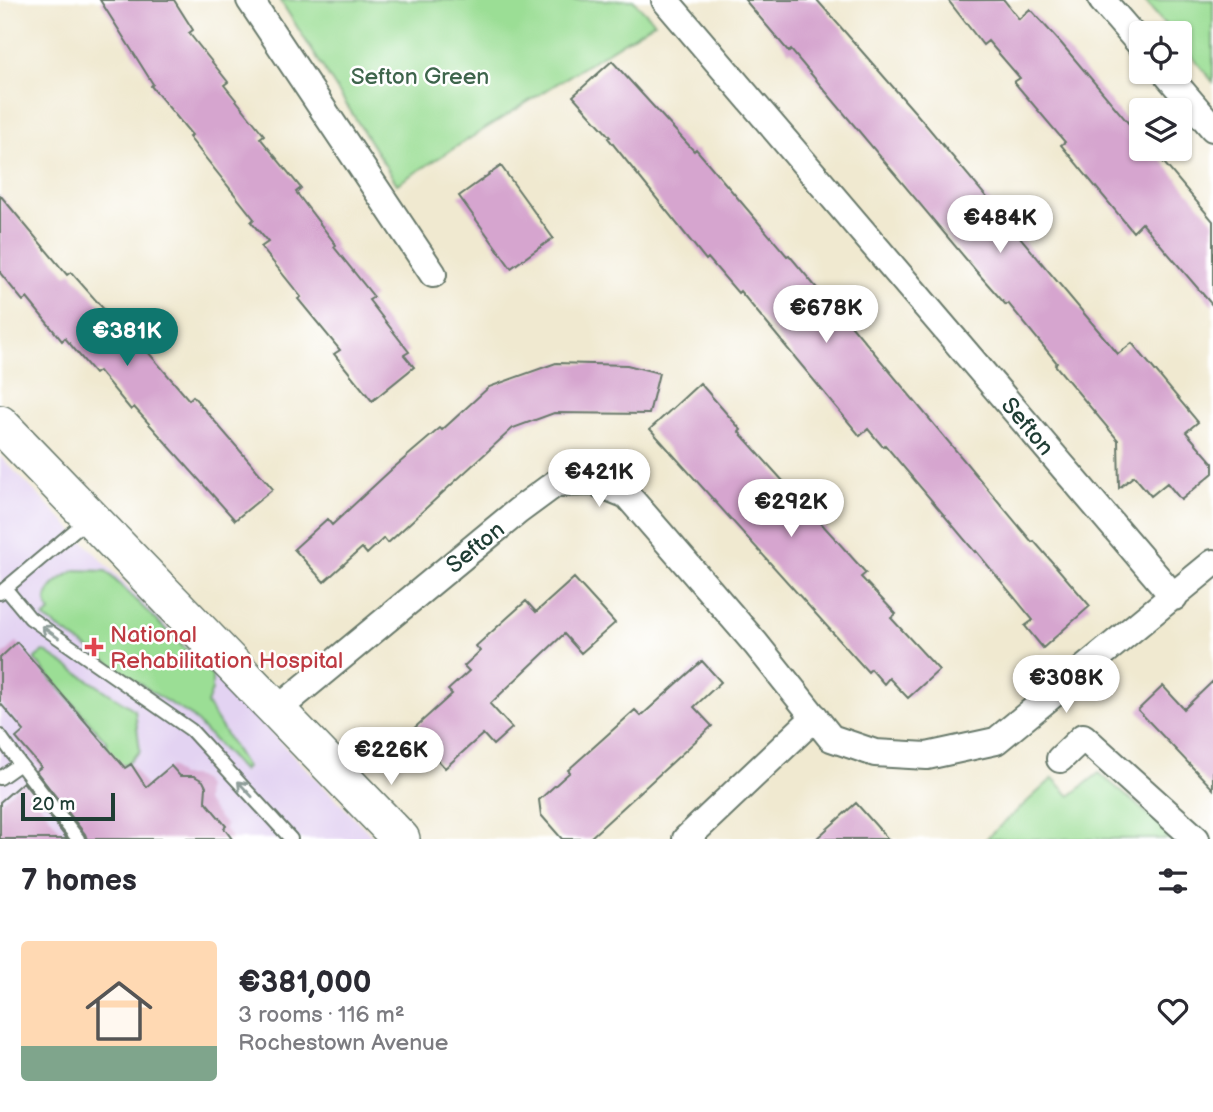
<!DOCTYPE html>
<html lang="en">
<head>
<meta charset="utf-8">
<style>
	body { margin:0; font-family:"Balsamiq Sans",sans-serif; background:#f2f2f3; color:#2b2b33; height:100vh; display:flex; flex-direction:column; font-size:26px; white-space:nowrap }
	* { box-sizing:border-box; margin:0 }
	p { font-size:23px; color:#7c7c81 }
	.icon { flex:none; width:38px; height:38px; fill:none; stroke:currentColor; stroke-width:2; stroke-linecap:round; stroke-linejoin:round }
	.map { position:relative; height:839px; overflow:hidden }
	.sheet { display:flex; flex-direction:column; background:#fff; flex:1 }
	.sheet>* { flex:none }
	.buttons { position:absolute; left:1129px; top:21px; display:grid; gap:14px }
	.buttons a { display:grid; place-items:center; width:63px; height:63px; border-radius:7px; background:#fff; box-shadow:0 2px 5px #0004; font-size:35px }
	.scale { position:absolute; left:21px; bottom:18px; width:94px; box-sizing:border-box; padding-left:7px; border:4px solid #1f3d34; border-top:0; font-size:19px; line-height:24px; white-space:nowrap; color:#1f3d34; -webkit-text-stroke:5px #fff; paint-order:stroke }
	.price { position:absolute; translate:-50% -60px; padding:0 16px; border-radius:24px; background:#fff; color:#222; font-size:23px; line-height:46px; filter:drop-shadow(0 2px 4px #0008) }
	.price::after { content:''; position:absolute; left:50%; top:42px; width:21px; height:16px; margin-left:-10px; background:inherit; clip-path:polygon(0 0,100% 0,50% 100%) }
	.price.on { background:#0f766e; color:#fff }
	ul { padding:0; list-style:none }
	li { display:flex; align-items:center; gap:21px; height:175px; padding:0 21px }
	li span { display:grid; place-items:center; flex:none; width:196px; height:140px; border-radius:7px; color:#555 }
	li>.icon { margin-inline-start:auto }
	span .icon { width:84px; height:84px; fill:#fffc; stroke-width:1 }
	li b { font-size:30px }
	h2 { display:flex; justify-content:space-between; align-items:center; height:84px; padding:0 21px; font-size:30px }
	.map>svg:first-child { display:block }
	.built { fill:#e3d3f2 }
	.green { fill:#9bde95; stroke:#5d8e64; stroke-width:2 }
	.building { fill:#d6a5cf }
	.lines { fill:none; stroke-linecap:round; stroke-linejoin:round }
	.service-casing { stroke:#68796b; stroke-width:16 }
	.minor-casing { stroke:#68796b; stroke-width:30 }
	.secondary-casing { stroke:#68796b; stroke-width:40 }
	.service { stroke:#fff; stroke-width:12 }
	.minor { stroke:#fff; stroke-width:26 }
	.secondary { stroke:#fff; stroke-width:37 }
	.oneway { stroke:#8f9e9a }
	.health-dot { fill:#e0444e; stroke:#fff; stroke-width:2.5 }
	.labels { text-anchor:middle; stroke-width:5; stroke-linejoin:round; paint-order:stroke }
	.park-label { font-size:23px; fill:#3e654c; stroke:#fff }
	.street-label { font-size:23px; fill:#1f3d34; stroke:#fff }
	.health-label { font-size:23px; fill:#be3a42; stroke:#fff; text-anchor:start }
</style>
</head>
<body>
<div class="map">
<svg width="1213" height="839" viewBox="0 0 1213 839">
	<rect width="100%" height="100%" fill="#fff"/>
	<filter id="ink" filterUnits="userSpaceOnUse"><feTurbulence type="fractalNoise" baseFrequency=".0143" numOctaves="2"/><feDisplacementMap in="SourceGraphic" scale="14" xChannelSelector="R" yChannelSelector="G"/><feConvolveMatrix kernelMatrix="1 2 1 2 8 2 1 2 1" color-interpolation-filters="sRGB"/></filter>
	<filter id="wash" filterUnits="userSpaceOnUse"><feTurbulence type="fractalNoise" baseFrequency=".00686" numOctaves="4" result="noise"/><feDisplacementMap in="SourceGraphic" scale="28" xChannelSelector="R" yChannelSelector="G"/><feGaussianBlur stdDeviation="1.57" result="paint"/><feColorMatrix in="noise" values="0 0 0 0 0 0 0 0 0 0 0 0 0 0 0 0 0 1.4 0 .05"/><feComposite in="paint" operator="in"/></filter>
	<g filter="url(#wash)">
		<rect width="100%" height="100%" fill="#f0e9d0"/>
		<path class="built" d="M0,456L375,839H0Z"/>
		<path class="green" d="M280,0H633L655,22L397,184Z
			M1144,0H1213V82L1180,42V33H1172Z
			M76,570L106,571L212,675V690L207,704L246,767L243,771L190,715L161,698L44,618L50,612C37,592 60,578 76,570Z
			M44,651L135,710L140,751L125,765H113L105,755L107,742L35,660V658Z
			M1099,773L1178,839H986L1053,778L1070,796Z"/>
		<g id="blocks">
			<path class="building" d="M100,0H174L193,30L189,33L228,82L224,85L264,135L260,138L301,188L296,192L336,245L334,247L374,297L369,300L409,352L404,355L414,367L372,401L334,354L340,350L298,299L301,297L261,247L268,242L251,222L254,219L189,137L192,135L151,86L153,84Z
				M745,0H817L921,119L1118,354L1132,343L1198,422L1186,432L1213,463V473L1181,500L1167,483L1151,496L1134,476L1119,488L1118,440L1055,365L1057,363L1008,303L1006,305L976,271L791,50L789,52Z
				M948,0H1004L1019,19L1030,9L1061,43L1141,138V149H1150L1155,152L1213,221V306L1142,223L1133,232L1061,145L1065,142L1014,82L1020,78L988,41L983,45Z
				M612,61L694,151L696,149L787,256L789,255L820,292L822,290L1032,542L1034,541L1090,606L1043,648L1025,626L1033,620L976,551L975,552L885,445L883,447L868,429L860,436L740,291L738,293L708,258L706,260L608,138L610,137L573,96Z
				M501,166L553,238L511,268L459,196Z
				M0,195L67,275L71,272L138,348L142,345L189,400L193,396L273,489L235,520L134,407L131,410L99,371L95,374L65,338L62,341L27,298L23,301L0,273Z
				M556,363L627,365L659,373L649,414L554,413L513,428L388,543L384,538L367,554L362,548L324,582L294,549L327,519L332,525L391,470L440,428L442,430L489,387Z
				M700,383L741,430L739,432L774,471L866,573L861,577L896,614L891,618L939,670L908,698L889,678L884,684L871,669L868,672L650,429Z
				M574,578L615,623L581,653L564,634L490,704L512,728L493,745L483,734L445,768L411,731L452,694L448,690L469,671L464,666L480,651L476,646L526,601L536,612Z
				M17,642L125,768L131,764L146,787L171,766L180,776H194L203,781L206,787L205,801L226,826L224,828L232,839H87L85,834L36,771L41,767L16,738L24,731L0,703V658Z
				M702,661L721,682L694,707L712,726L589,839H562L541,815L539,800L570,772L568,770L635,710L641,716Z
				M1213,681V789L1138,710L1163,686L1184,709Z
				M23,782L67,839H0V802Z
				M856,803L888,839H816Z"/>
		</g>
	</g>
	<g filter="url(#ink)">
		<use href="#blocks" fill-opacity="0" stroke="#68796b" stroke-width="2"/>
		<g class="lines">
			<g class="service-casing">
				<path id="service" d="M6,589L30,618L191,730L291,839
					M0,593L88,519
					M0,736L20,764L0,778
					M20,764L78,839"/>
			</g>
			<g class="minor-casing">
				<path id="minor" d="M250,0L433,274
					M665,0L1174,597
					M1102,0L1141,45
					M1165,72L1213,128
					M277,713L289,700L518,511L556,483L595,482L627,495L756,644L831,738L875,753L927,756L996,741L1213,563
					M1060,759L1083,737L1196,839
					M686,839L815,717"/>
			</g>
			<g class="secondary-casing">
				<path id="secondary" d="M0,424L401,839"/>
			</g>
			<use href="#service" class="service"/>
			<use href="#minor" class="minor"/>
			<use href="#secondary" class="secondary"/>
		</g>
		<defs><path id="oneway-shaft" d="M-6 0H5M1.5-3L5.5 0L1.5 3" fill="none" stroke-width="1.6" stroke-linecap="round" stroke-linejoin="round" transform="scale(1.75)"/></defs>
		<g class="oneway">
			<use href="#oneway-shaft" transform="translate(50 632) rotate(-145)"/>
			<use href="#oneway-shaft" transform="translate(245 789) rotate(-133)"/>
		</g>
	</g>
	<path class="health-dot" d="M90.5 636.5h7v7h7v7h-7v7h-7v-7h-7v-7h7z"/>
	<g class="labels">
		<g class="park-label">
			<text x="420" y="84">Sefton Green</text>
		</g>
		<g class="street-label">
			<text transform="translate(1028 426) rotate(50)" y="8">Sefton</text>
			<text transform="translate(475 547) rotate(-39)" y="8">Sefton</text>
		</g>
		<g class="health-label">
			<text x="110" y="642">National<tspan x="110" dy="26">Rehabilitation Hospital</tspan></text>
		</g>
	</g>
</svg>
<div class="buttons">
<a><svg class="icon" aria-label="locate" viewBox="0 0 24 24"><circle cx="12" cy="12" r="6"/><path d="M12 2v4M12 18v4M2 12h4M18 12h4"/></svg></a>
<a><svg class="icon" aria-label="layers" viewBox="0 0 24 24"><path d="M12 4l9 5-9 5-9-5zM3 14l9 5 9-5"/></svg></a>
</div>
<div class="scale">20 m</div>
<b class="price" style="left:1000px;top:255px">€484K</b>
<b class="price" style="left:826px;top:345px">€678K</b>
<b class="price on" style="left:127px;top:368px">€381K</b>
<b class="price" style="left:599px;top:509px">€421K</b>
<b class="price" style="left:791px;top:539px">€292K</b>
<b class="price" style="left:1066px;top:715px">€308K</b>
<b class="price" style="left:391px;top:787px">€226K</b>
</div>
<section class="sheet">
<h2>7 homes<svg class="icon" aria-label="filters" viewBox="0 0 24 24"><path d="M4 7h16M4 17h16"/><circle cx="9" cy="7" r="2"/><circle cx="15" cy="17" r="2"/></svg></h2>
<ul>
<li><span style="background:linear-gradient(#ffd9b3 75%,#7fa58c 0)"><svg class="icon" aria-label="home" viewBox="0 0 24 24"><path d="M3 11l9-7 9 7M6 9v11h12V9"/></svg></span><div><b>€381,000</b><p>3 rooms · 116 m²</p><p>Rochestown Avenue</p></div><svg class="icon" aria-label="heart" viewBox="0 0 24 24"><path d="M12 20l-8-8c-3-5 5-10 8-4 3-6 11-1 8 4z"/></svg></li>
</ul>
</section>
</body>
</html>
